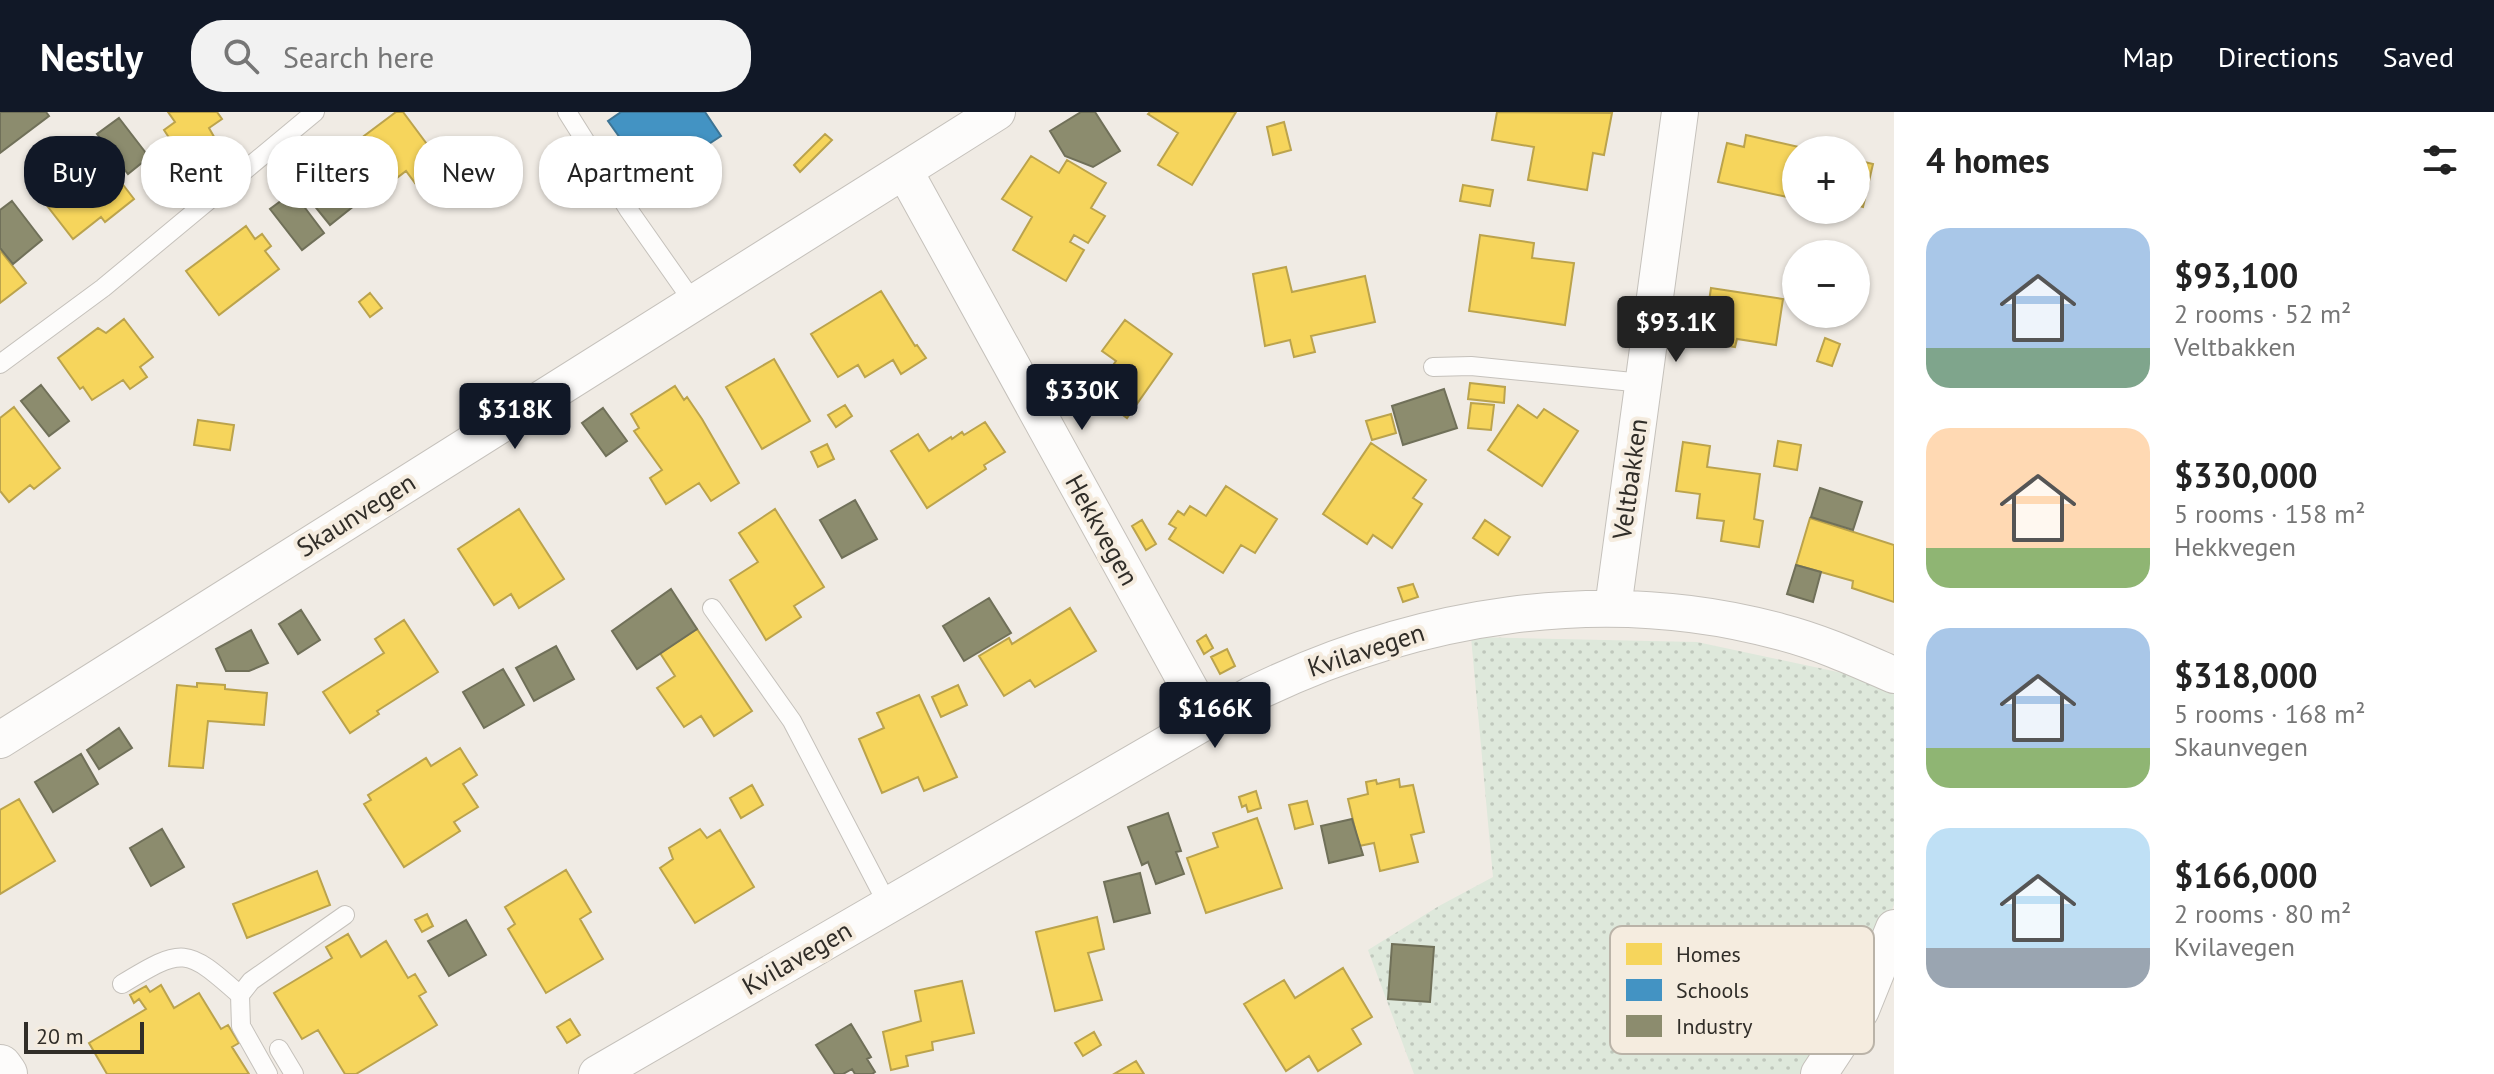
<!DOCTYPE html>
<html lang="en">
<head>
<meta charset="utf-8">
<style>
	body { margin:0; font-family:"PT Sans",sans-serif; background:#f2f2f2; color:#222; height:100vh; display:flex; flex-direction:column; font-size:30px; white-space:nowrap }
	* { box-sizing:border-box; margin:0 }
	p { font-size:26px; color:#767676 }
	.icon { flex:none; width:44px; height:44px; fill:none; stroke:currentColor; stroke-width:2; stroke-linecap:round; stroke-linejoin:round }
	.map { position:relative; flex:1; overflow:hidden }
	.side { display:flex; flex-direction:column; background:#fff; width:600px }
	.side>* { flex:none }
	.hud { position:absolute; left:24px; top:24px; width:760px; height:72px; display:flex; gap:16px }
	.fabs { position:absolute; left:1782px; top:24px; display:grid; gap:16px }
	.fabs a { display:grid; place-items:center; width:88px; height:88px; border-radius:50%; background:#fff; box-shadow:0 2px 6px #0004; font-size:40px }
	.scale { position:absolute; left:24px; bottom:20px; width:120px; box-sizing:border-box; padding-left:8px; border:4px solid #302d28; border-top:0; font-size:22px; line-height:28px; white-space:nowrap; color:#302d28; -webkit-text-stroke:6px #f5ecdf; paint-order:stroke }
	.price { position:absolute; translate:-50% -68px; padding:0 18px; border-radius:8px; background:#111827; color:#fff; font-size:26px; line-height:52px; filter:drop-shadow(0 2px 4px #0008) }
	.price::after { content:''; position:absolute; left:50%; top:48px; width:24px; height:18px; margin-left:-12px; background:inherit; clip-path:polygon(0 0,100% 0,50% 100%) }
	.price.selected { background:#222; color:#fff }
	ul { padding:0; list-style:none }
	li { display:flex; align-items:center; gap:24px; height:200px; padding:0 32px }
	li span { display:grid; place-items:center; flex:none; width:224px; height:160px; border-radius:24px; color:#555 }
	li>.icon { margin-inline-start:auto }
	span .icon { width:96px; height:96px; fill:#fffc; stroke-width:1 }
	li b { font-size:34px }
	h2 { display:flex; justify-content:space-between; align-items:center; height:96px; padding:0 32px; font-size:34px }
	.tag { padding:0 28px; border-radius:32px; background:#fff; box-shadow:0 2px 6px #0004; font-size:28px; line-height:72px }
	.tag.selected { background:#111827; color:#fff }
	header { display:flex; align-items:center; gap:48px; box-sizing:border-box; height:112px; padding:0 40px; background:#111827; color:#fff }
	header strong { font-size:38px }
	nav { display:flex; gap:44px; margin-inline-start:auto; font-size:28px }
	.search { width:560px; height:72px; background:#f2f2f2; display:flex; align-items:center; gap:20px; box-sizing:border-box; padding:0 28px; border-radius:32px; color:#767676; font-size:30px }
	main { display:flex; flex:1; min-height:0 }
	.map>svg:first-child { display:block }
	.grass { fill:url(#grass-dots) }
	.homes { fill:#f6d55c; stroke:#bba34c; stroke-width:2 }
	.schools { fill:#4393c3; stroke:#3d7494; stroke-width:2 }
	.industry { fill:#8c8c6e; stroke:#707059; stroke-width:2 }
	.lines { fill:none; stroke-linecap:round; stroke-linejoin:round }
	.service-casing { stroke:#c5c1bb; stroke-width:20 }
	.minor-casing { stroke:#c5c1bb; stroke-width:38 }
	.secondary-casing { stroke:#c5c1bb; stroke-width:46 }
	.service { stroke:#fdfcfb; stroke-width:18 }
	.minor { stroke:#fdfcfb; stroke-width:36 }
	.secondary { stroke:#fdfcfb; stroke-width:44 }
	.labels { text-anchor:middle; stroke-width:8; stroke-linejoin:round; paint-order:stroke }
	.street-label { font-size:26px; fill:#302d28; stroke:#f5ecdf }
	.key { fill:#f5ecdf; stroke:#bab3a8; stroke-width:2 }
	.key-label { font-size:22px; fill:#302d28 }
</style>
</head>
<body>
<header>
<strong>Nestly</strong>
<div class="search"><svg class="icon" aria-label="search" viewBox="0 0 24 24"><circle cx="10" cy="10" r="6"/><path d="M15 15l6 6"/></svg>Search here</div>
<nav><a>Map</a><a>Directions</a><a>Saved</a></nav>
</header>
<main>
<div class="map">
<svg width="1894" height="962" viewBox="0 0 1894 962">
	<defs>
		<pattern id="grass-dots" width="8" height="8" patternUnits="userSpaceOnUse" patternTransform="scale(2)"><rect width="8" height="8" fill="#dee8db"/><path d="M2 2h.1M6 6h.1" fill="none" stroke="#bfc7bc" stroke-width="1.8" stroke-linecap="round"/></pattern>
	</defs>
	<rect width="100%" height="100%" fill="#f0ebe4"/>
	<path class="grass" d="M1471,525L1697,530L1894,572V792L1838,962H1414L1368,838L1439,794L1493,765Z"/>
	<path class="homes" d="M168,0H217L222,7L209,16L225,44L198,63L188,49L185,50L164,18L175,10Z
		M396,0H403L441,51L415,71L406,59L380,79L348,36Z
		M1150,0H1236L1192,73L1158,53L1178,21L1148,2Z
		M1497,0L1612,1L1604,43L1593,41L1587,78L1528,68L1534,35L1492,28Z
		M1284,10L1291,38L1273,43L1267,15Z
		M825,22L832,28L800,60L794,53Z
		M1746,23L1812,38H1796V87L1718,70L1727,31L1744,35Z
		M1031,44L1059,61L1067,48L1106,71L1091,96L1105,104L1088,131L1074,123L1070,130L1084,138L1066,169L1013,138L1032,105L1002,87Z
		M104,48L134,87L105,110L101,105L73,127L41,86L73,60L76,65L85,58L87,62Z
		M1856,48L1873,52L1863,95L1856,93Z
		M1463,73L1493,78L1490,94L1460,89Z
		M246,114L255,127L262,122L271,134L265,139L279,157L219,203L186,159Z
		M1480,123L1534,131L1532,146L1574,151L1565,213L1469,199Z
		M0,138L26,171L0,191Z
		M1286,155L1292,180L1365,164L1375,210L1311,224L1315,240L1294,245L1290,228L1265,234L1253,162Z
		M1711,176L1783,187L1776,233L1737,227L1735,235L1703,230Z
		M881,179L915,234L917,233L926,246L901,262L893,248L865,265L858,253L838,265L811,222Z
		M370,181L382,196L370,205L359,190Z
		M124,207L153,245L140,255L147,265L130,277L123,268L92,288L83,275L80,277L58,246L98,216L106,221Z
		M1125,208L1172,242L1127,306L1093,281L1116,249L1102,239Z
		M1825,226L1840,232L1832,254L1817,249Z
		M774,247L810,309L762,337L726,275Z
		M1470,271L1505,275L1504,291L1468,287Z
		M675,274L684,288L687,285L702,307L739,371L711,389L699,371L666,392L650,366L662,358L634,319L639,316L631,302Z
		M1471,291L1494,293L1491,318L1468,316Z
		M845,293L852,304L836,315L828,303Z
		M1518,293L1537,306L1544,297L1578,319L1542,374L1488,338Z
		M14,295L60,356L34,377L30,373L9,390L0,379V306Z
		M1391,302L1396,321L1372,328L1366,309Z
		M198,308L234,313L230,338L194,333Z
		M985,310L1005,340L984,353L986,357L927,396L891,339L918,322L929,339L951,325L952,327L962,320L964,323Z
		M1778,329L1801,333L1797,358L1774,354Z
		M1683,330L1710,334L1707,355L1760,362L1754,407L1763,409L1759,435L1721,429L1724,409L1697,406L1700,382L1676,379Z
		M1371,331L1426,368L1413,386L1422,392L1392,436L1373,423L1367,432L1323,402Z
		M827,332L834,347L818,355L811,340Z
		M1226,374L1277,407L1255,441L1241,433L1223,461L1169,427L1176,416L1169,412L1178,399L1184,403L1190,394L1206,404Z
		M519,397L564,467L519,496L511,482L494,493L458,437Z
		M775,397L824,475L794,494L801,505L766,528L730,468L758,450L739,421Z
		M1810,406L1894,433V490L1852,476L1853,469L1796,453Z
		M1142,408L1156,432L1146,438L1132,414Z
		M1485,408L1510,425L1498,443L1473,426Z
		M1413,472L1418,485L1403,490L1398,476Z
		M1070,496L1096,539L1035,575L1030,568L1004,584L979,544L1009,526L1012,532Z
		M404,508L438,560L377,599L379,602L350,621L323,580L384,541L375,527Z
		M697,517L752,599L714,624L701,604L684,615L657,576L675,564L660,541Z
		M1206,523L1213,536L1204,542L1197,529Z
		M1227,537L1235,554L1220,562L1211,545Z
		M197,571L225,573V577L267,581L264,613L208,609L203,656L169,654L177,573L197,575Z
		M958,573L967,593L941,605L932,585Z
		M919,583L957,665L924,679L918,665L882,681L859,627L884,616L877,601Z
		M460,636L477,663L463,672L478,695L454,710L460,719L404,755L364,692L371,688L368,683L426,646L431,654Z
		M1399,667L1400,675L1413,673L1424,720L1411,723L1418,750L1380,759L1374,731L1359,734L1348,687L1368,682L1366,670L1376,668L1377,672Z
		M752,673L763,693L741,706L730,686Z
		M1256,679L1261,696L1248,700L1246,693L1242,695L1239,685Z
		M19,687L55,749L0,782V698Z
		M1307,689L1313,712L1295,717L1289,693Z
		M1257,706L1282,776L1206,801L1187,746L1218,735L1213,721Z
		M700,717L707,726L720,718L754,775L695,811L660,756L673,747L669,736Z
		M566,758L591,800L580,807L603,847L546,881L508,817L515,812L505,795Z
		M317,759L330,793L247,826L233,792Z
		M427,802L433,814L422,820L415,808Z
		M1097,805L1104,837L1088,841L1102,888L1055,899L1036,820Z
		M348,822L361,845L386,829L408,866L415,862L426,880L419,884L437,913L356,962H345L318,918L302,927L274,881L332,846L326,835Z
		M1343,856L1372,905L1352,917L1361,932L1318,959L1309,944L1286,959L1244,892L1284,868L1295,886Z
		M962,869L974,921L932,930L933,938L906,944L908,954L891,958L883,920L921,909L915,879Z
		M161,873L174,896L199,881L221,917L228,913L239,931L232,935L249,962H107L89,931L146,897L139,887L134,891L130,883L146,874L150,880Z
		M570,907L580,923L567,931L557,915Z
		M1094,920L1101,933L1083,944L1075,931Z
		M1136,949L1144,962H1114Z"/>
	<path class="schools" d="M621,0H705L721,24L664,61L644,31L630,40L608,9Z"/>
	<path class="industry" d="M0,0H46L49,4L0,41Z
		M1081,0H1095L1120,39L1093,55L1065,44L1050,19Z
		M119,6L149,45L128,62L97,22Z
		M320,60L338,82L343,78L355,93L330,113L300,76Z
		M293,80L324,121L302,138L270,97Z
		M12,89L42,128L13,152L0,136V98Z
		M41,273L69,309L49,324L21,289Z
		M1444,277L1457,316L1403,333L1392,294Z
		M603,296L627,329L606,344L582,311Z
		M1820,376L1862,390L1853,418L1811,405Z
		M855,388L877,427L842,446L820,408Z
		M1796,453L1821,460L1813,490L1787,482Z
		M671,477L697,517L637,557L612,519Z
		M989,486L1011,521L964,549L943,514Z
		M301,498L320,528L298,542L279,512Z
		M251,518L268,551L249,559H226L216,537Z
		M556,534L574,567L534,589L516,556Z
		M503,557L524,593L484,616L463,580Z
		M119,616L132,636L99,657L87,638Z
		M81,642L98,672L53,700L35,670Z
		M1168,701L1181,739L1176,740L1184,762L1156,772L1148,750L1142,753L1128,715Z
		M1352,707L1363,743L1329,751L1321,714Z
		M162,717L184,755L151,774L130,736Z
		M1140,761L1150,801L1114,810L1104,770Z
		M466,808L486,843L449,864L428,829Z
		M1392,832L1434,835L1430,890L1388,887Z
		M851,912L871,945L867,947L875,960L872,962H855L852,957L843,962H835L816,933Z"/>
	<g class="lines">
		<g class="service-casing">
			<path id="service" d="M567,0L628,97L694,191
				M0,252L103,176L315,0
				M1433,255L1471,254L1643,271
				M712,496L792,609L888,793
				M122,872C183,835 186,835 240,883
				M279,937L294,962
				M268,962L241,914L240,883L251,869L345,803"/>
		</g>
		<g class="minor-casing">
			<path id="minor" d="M905,60L1207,608
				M1613,496L1680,0
				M0,628L997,0
				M597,962L1251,583C1414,503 1603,471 1781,520C1820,530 1857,547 1894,563
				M1819,962L1861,898L1894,816"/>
		</g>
		<g class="secondary-casing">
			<path id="secondary" d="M0,955L5,962"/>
		</g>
		<use href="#service" class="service"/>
		<use href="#minor" class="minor"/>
		<use href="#secondary" class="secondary"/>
	</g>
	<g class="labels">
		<g class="street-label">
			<text transform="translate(1630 367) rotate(-82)" y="9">Veltbakken</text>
			<text transform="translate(356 403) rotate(-32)" y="9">Skaunvegen</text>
			<text transform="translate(1102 418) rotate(61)" y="9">Hekkvegen</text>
			<text transform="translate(1366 538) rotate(-18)" y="9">Kvilavegen</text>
			<text transform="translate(797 846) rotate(-30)" y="9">Kvilavegen</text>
		</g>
	</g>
	<rect x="1610" y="814" width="264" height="128" rx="12" class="key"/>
	<rect x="1626" y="831" width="36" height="22" fill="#f6d55c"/>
	<rect x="1626" y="867" width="36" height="22" fill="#4393c3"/>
	<rect x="1626" y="903" width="36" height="22" fill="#8c8c6e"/>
	<g class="key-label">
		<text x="1676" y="850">Homes</text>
		<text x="1676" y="886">Schools</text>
		<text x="1676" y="922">Industry</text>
	</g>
</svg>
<div class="fabs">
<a>+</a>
<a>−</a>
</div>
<div class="scale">20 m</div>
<b class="price selected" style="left:1676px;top:252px">$93.1K</b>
<b class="price" style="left:1082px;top:320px">$330K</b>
<b class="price" style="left:515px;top:339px">$318K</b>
<b class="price" style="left:1215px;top:638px">$166K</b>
<div class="hud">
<a class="tag selected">Buy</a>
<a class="tag">Rent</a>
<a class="tag">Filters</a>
<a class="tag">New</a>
<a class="tag">Apartment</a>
</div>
</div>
<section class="side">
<h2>4 homes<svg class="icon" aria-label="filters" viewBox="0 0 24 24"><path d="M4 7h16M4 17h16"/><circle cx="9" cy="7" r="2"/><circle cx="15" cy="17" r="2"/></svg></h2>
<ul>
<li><span style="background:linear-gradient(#a9c7e8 75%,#7fa58c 0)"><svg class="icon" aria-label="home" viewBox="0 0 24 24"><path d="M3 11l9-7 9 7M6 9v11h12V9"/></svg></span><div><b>$93,100</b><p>2 rooms · 52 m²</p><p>Veltbakken</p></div></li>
<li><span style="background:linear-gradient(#ffd9b3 75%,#8fb573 0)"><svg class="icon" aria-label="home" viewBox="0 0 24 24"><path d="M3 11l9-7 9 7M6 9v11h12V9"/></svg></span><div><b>$330,000</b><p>5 rooms · 158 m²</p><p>Hekkvegen</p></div></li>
<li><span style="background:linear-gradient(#a9c7e8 75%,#8fb573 0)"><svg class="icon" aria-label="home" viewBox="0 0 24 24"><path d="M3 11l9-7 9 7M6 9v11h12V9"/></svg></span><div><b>$318,000</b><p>5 rooms · 168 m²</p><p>Skaunvegen</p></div></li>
<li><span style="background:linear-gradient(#bfe0f5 75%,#9aa5b1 0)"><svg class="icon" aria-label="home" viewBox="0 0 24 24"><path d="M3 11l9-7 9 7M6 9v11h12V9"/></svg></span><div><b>$166,000</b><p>2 rooms · 80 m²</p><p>Kvilavegen</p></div></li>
</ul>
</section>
</main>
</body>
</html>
